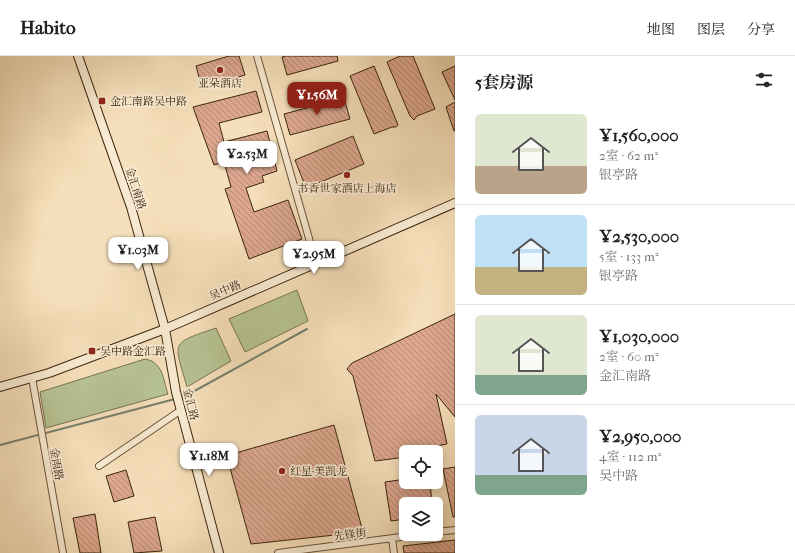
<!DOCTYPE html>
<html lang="zh">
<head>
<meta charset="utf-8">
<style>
	body { margin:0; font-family:"IM FELL French Canon","Noto Serif SC",serif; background:#f2f2f2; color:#222; height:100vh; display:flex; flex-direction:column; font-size:15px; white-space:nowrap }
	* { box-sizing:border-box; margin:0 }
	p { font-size:13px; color:#767676 }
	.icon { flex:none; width:22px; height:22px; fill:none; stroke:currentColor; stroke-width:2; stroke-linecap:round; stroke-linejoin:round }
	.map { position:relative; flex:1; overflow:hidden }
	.panel { display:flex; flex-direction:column; background:#fff; width:340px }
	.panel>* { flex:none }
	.controls { position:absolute; left:399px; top:389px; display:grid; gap:8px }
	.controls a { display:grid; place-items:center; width:44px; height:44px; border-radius:6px; background:#fff; box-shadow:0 2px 10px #0003; font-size:20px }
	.price { position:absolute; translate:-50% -34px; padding:0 9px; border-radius:8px; background:#fff; color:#222; font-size:13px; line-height:26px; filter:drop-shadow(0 1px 2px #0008) }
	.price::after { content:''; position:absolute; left:50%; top:24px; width:12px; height:9px; margin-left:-6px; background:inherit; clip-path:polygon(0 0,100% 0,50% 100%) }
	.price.selected { background:#8f2418; color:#fff }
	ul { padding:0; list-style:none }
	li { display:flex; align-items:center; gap:12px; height:100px; padding:0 20px }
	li+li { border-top:1px solid #e0e0e0 }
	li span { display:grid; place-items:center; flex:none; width:112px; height:80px; border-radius:6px; color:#555 }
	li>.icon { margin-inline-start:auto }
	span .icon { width:48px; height:48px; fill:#fffc; stroke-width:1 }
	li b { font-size:17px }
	h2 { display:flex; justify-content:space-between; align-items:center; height:48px; padding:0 20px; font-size:17px }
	header { display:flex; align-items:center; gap:24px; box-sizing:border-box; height:56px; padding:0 20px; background:#fff; border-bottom:1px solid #e0e0e0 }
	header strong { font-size:19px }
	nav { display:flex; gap:22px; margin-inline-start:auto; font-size:14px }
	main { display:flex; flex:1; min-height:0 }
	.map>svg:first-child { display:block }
	.park { fill:#b7c394; stroke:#797452 }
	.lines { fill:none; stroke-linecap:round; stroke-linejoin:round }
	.stream { stroke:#76806d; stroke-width:2 }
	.building { fill:url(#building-back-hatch); stroke:#3b240f }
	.street-casing { stroke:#6a533a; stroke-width:8 }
	.secondary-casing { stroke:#3b240f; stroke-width:10 }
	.street { stroke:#f9ebd3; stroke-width:6 }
	.secondary { stroke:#f9ebd3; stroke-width:8 }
	.poi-dot { fill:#8f2418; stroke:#f9ebd3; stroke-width:1.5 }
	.labels { text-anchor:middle; stroke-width:3.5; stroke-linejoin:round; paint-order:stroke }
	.poi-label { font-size:11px; fill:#3b240f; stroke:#f9ebd3; text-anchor:start }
	.street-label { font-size:11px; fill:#3b240f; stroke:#f9ebd3 }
</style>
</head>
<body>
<header>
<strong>Habito</strong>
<nav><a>地图</a><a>图层</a><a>分享</a></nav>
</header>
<main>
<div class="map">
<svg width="455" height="497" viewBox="0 0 455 497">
	<defs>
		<pattern id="building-back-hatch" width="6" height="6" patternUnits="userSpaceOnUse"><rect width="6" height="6" fill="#dda78f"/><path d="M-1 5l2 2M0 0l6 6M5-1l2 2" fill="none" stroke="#b48873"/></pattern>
	</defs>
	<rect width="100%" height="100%" fill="#f6e0bb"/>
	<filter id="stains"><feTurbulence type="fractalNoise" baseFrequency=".005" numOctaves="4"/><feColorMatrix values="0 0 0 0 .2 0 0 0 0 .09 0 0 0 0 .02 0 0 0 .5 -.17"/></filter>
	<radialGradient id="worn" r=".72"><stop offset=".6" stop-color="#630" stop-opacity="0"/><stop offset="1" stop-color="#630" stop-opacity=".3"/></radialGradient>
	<path class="park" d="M297,234L308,265L245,296L229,263Z
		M216,272L231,305L187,331C174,285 169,288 216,272Z
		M145,303C163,306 163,323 168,338L46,372L40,336Z"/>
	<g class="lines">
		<path class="stream" d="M179,341L189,338L307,273
			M0,389L175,343"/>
	</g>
	<path class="building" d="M229,0H239L245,19L202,32L196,10Z
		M286,0H337L338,5L287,19L282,1Z
		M400,0H413L435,53L417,60L414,64L410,60L387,6Z
		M374,10L398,69L396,71H392L374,78L350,20Z
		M455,10V44L442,16Z
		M256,35L262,56L219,67L224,86L267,75L277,115L262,120L264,126L246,132L254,156L288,144L302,183L249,203L225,133L231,131L224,106L214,109L193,51Z
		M344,42L350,63L290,79L284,58Z
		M455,46V75H454L446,51Z
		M353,80L364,108L306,132L295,104Z
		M455,258V361L436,338L447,388L420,393L415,396H406V401L375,405L353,320L347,313L352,307Z
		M334,369L363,476L251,488L230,412L232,402L239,396Z
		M455,411V461H453L443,413Z
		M126,414L134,440L114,446L106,420Z
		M406,423V426H430L432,448H406V463L391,465L385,426Z
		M95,458L101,497H80L73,462Z
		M155,461L162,495L134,497L128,466Z
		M455,484V497H404L403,490Z"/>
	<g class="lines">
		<g class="street-casing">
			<path id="street" d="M257,0L316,207
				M32,322L63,497
				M99,410L181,354
				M436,476L455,474
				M392,482L394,497
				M278,497L424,478"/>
		</g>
		<g class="secondary-casing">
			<path id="secondary" d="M78,0L131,151L165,273L176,336L219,497
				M0,331L49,317L165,273L455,147"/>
		</g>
		<use href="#street" class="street"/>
		<use href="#secondary" class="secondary"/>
	</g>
	<g class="poi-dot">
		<circle cx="220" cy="14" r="4"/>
		<rect x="98" y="41" width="8" height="8" rx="2"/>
		<circle cx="347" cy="119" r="4"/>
		<rect x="88" y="291" width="8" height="8" rx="2"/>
		<circle cx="282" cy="415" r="4"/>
	</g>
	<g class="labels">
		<g class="poi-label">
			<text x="220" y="31" text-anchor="middle">亚朵酒店</text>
			<text x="110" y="49">金汇南路吴中路</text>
			<text x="347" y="136" text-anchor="middle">书香世家酒店上海店</text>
			<text x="100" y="299">吴中路金汇路</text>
			<text x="290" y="419">红星·美凯龙</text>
		</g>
		<g class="street-label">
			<text transform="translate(136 132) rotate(72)" y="4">金汇南路</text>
			<text transform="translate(225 234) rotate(-23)" y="4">吴中路</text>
			<text transform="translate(191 348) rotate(76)" y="4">金汇路</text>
			<text transform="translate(57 408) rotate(80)" y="4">金雨路</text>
			<text transform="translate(350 478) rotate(-7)" y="4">先锋街</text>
		</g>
	</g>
	<rect width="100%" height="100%" filter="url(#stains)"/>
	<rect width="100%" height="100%" fill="url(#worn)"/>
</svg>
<div class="controls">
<a><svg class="icon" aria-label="locate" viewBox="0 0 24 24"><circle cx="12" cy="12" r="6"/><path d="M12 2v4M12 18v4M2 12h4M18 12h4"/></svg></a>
<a><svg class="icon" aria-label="layers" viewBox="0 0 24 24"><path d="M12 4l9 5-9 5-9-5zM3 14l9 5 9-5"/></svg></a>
</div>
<b class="price selected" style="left:317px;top:60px">¥1.56M</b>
<b class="price" style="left:247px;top:119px">¥2.53M</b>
<b class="price" style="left:138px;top:215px">¥1.03M</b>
<b class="price" style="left:314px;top:219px">¥2.95M</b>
<b class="price" style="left:209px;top:421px">¥1.18M</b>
</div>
<section class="panel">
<h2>5套房源<svg class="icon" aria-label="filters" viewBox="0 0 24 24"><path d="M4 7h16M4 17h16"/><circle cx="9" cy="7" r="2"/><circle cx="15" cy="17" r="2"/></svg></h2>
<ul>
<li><span style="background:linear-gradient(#dfe7d0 65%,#b9a48a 0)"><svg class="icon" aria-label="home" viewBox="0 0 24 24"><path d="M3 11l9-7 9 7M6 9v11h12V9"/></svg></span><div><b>¥1,560,000</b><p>2室 · 62 m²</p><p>银亭路</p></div></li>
<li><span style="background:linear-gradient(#bfe0f5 65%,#c2b280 0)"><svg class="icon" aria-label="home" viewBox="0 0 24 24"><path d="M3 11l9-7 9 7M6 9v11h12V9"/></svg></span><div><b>¥2,530,000</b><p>5室 · 133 m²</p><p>银亭路</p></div></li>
<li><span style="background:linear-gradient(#dfe7d0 75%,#7fa58c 0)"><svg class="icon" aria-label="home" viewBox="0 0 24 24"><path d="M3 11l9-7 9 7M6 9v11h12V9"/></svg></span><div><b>¥1,030,000</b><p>2室 · 60 m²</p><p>金汇南路</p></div></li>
<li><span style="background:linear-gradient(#c9d6e8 75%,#7fa58c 0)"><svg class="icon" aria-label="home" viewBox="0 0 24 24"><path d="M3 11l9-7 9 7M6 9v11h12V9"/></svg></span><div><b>¥2,950,000</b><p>4室 · 112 m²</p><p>吴中路</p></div></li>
</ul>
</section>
</main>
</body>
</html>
